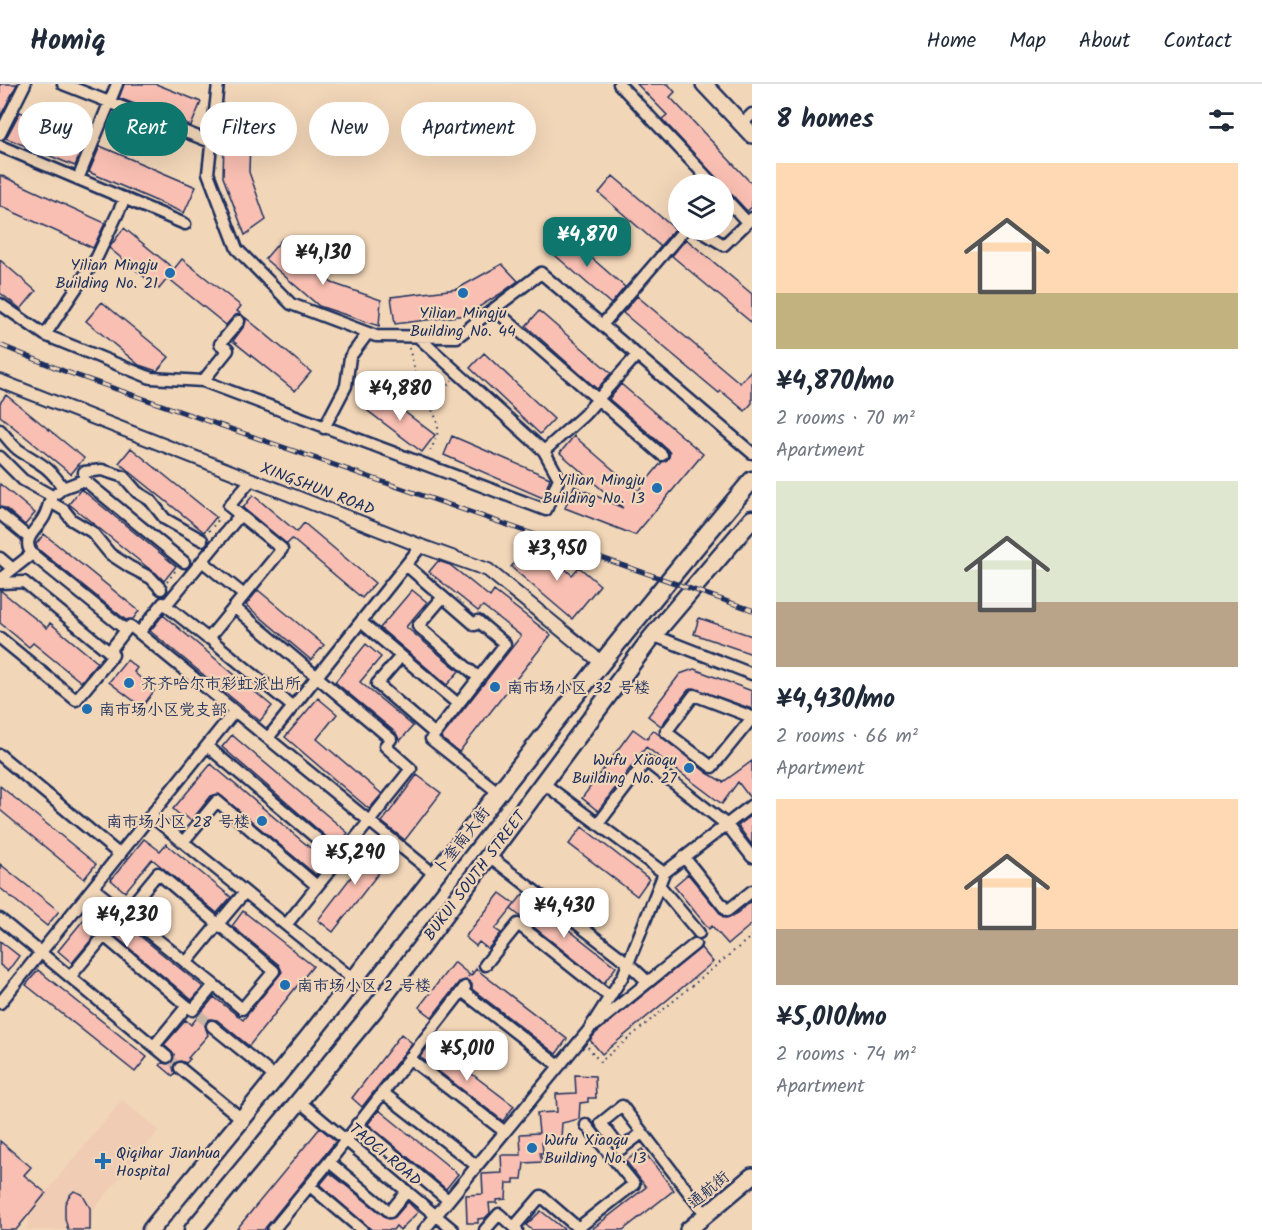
<!DOCTYPE html>
<html lang="en">
<head>
<meta charset="utf-8">
<style>
	body { margin:0; font-family:Kalam,"LXGW WenKai TC",sans-serif; background:#f2f2f3; color:#1f2937; height:100vh; display:flex; flex-direction:column; font-size:22px; white-space:nowrap }
	* { box-sizing:border-box; margin:0 }
	p { font-size:20px; color:#747a83 }
	.icon { flex:none; width:33px; height:33px; fill:none; stroke:currentColor; stroke-width:2; stroke-linecap:round; stroke-linejoin:round }
	.map { position:relative; flex:1; overflow:hidden }
	.drawer { display:flex; flex-direction:column; background:#fff; width:510px }
	.drawer>* { flex:none }
	.banner { position:absolute; left:18px; top:18px; width:570px; height:54px; display:flex; gap:12px }
	.fabs { position:absolute; left:668px; top:90px; display:grid; gap:12px }
	.fabs a { display:grid; place-items:center; width:66px; height:66px; border-radius:50%; background:#fff; box-shadow:0 6px 24px #0002; font-size:30px }
	.price { position:absolute; translate:-50% -51px; padding:0 14px; border-radius:12px; background:#fff; color:#222; font-size:20px; line-height:39px; filter:drop-shadow(0 2px 3px #0008) }
	.price::after { content:''; position:absolute; left:50%; top:36px; width:18px; height:14px; margin-left:-9px; background:inherit; clip-path:polygon(0 0,100% 0,50% 100%) }
	.price.on { background:#0f766e; color:#fff }
	ul { padding:0; list-style:none }
	li { display:grid; align-content:center; gap:12px; height:318px; padding:0 24px }
	li span { display:grid; place-items:center; height:186px; border-radius:0px; color:#555 }
	li>.icon { margin-inline-start:auto }
	span .icon { width:108px; height:108px; fill:#fffc; stroke-width:1 }
	li b { font-size:26px }
	h2 { display:flex; justify-content:space-between; align-items:center; height:72px; padding:0 24px; font-size:26px }
	.chip { padding:0 21px; border-radius:27px; background:#fff; box-shadow:0 6px 24px #0002; font-size:21px; line-height:54px }
	.chip.on { background:#0f766e; color:#fff }
	header { display:flex; align-items:center; gap:36px; box-sizing:border-box; height:84px; padding:0 30px; background:#fff; border-bottom:2px solid #e0e1e3 }
	header strong { font-size:28px }
	nav { display:flex; gap:33px; margin-inline-start:auto; font-size:21px }
	main { display:flex; flex:1; min-height:0 }
	.map>svg:first-child { display:block }
	.built { fill:#f0ccb4 }
	.building { fill:#f9bfb2; stroke:#1b2f5e; stroke-width:1.5 }
	.lines { fill:none; stroke-linecap:round; stroke-linejoin:round }
	.minor-tunnel { stroke:#c7b5a6; stroke-width:10; stroke-dasharray:10 5; stroke-linecap:butt }
	.minor-casing { stroke:#1b2f5e; stroke-width:15 }
	.tertiary-casing { stroke:#1b2f5e; stroke-width:16 }
	.secondary-casing { stroke:#1b2f5e; stroke-width:20 }
	.primary-casing { stroke:#1b2f5e; stroke-width:21 }
	.path { stroke:#1b2f5e; stroke-width:2; stroke-dasharray:1.5 4.5; stroke-linecap:butt }
	.minor { stroke:#f2d6b8; stroke-width:10 }
	.tertiary { stroke:#f2d6b8; stroke-width:12 }
	.secondary { stroke:#f2d6b8; stroke-width:15 }
	.primary { stroke:#f2d6b8; stroke-width:16 }
	.rail-casing { stroke:#1b2f5e; stroke-width:5 }
	.rail { stroke:#f2d6b8; stroke-width:3; stroke-dasharray:9; stroke-linecap:butt }
	.poi-dot { fill:#1f6fb2; stroke:#f2d6b8; stroke-width:2 }
	.labels { text-anchor:middle; stroke-width:4.5; stroke-linejoin:round; paint-order:stroke }
	.poi-label { font-size:16px; fill:#1b2f5e; stroke:#f2d6b8; text-anchor:start }
	.street-label { font-size:16px; fill:#1b2f5e; stroke:#f2d6b8 }
</style>
</head>
<body>
<header>
<strong>Homiq</strong>
<nav><a>Home</a><a>Map</a><a>About</a><a>Contact</a></nav>
</header>
<main>
<div class="map">
<svg width="752" height="1146" viewBox="0 0 752 1146">
	<rect width="100%" height="100%" fill="#f2d6b8"/>
	<filter id="ink" filterUnits="userSpaceOnUse"><feTurbulence type="fractalNoise" baseFrequency=".0167" numOctaves="2"/><feDisplacementMap in="SourceGraphic" scale="12" xChannelSelector="R" yChannelSelector="G"/><feConvolveMatrix kernelMatrix="1 2 1 2 8 2 1 2 1" color-interpolation-filters="sRGB"/></filter>
	<g filter="url(#ink)">
		<path class="built" d="M122,1016L159,1046L93,1126L90,1146H27L29,1133L33,1124Z"/>
		<path class="building" d="M0,0H17L0,33Z
			M124,0H156L201,18L191,42L119,14Z
			M637,0H668L675,8L670,13L752,100V123L747,127L662,35L667,31Z
			M225,21L251,22L249,88L266,136L245,151L223,93Z
			M20,28L86,55L75,82L6,54Z
			M100,62L196,103L184,129L89,88Z
			M0,91L105,139L93,164L0,122Z
			M613,92L675,145L660,162L599,109Z
			M124,144L174,185L182,175L241,222L237,227L241,230L234,232L226,241L168,194L159,205L109,164Z
			M563,149L625,203L611,220L549,166Z
			M282,155L332,199L381,216L379,242L319,222L265,175Z
			M686,155L752,210V239L672,172Z
			M0,176L36,207L21,225L0,209Z
			M502,180L518,197L500,210L466,231L395,240L391,213L457,205Z
			M637,212L740,299L752,285V319L745,327L721,307L719,309L623,229Z
			M102,218L169,273L157,287L139,281L86,237Z
			M539,227L611,289L597,305L526,242Z
			M246,234L311,288L295,307L233,257L245,241Z
			M484,269L554,335L540,350L470,284Z
			M621,300L703,370L635,451L565,424L574,402L623,424L560,369L574,352L638,407L662,378L667,376L669,373L670,369L667,365L609,315Z
			M377,307L435,351L422,368L364,324Z
			M6,311L84,374L71,390L0,332V319Z
			M452,352L550,394L543,414L444,371Z
			M131,364L216,433L204,448L119,379Z
			M0,400L35,429L25,441L5,424L0,423Z
			M81,405L176,482L164,497L156,489L147,483L69,420Z
			M253,411L297,448L304,439L375,499L362,514L292,455L287,460L243,424Z
			M44,450L139,527L133,535L126,536L38,465L36,460Z
			M526,465L541,478L544,474L550,479L554,475L572,491L579,483L600,501L572,535L511,483Z
			M438,477L450,481L490,513L494,507L551,551L459,668L441,654L521,552L483,522L478,527L429,488Z
			M0,506L47,544L50,539L97,578L81,598L33,559L29,563L0,539Z
			M258,506L324,561L311,576L246,521Z
			M412,506L427,518L406,543L459,587L447,601L380,544Z
			M163,531L272,622L260,637L150,547Z
			M699,534L752,552V570L694,550Z
			M366,560L381,573L360,598L413,642L400,657L396,649L335,598Z
			M127,576L137,584L134,588L154,607L142,623L109,598Z
			M694,585L752,607V625L693,604L688,606L661,642L648,632L680,590Z
			M318,614L337,630L317,655L382,710L369,725L285,653Z
			M633,645L647,655L653,646L707,689L723,698L752,677V714H750L738,698L722,720L646,663L598,727L582,714Z
			M232,651L348,749L337,762L222,663Z
			M211,680L327,778L316,791L219,710L211,712L191,737L184,731L182,733L173,725Z
			M417,691L441,709L405,756L382,738Z
			M0,702L96,780L84,795L0,726Z
			M752,731V761L738,742Z
			M582,743L649,795L637,812L569,760Z
			M144,755L160,767L166,760L231,813L217,829L152,775L125,808L111,796Z
			M369,756L391,773L333,848L318,836L368,771L361,766Z
			M0,780L59,827L47,842L0,804Z
			M688,790L724,834L732,833L752,817V840L728,860L712,842L709,845L674,802Z
			M500,809L515,820L495,845L501,849L488,865L479,858L476,862L465,853Z
			M523,810L616,883L604,899L511,825Z
			M98,818L203,903L192,916L106,845L101,844L72,879L58,867Z
			M243,827L313,882L249,962L217,936L209,935L205,941L208,951L188,974L190,975L186,979L181,977L175,979L173,983L175,989L173,992L160,981L162,979L169,980L173,977L174,970L164,961L186,936L191,941L214,913L243,936L282,888L279,881L232,842Z
			M0,857L19,872L8,887L0,881Z
			M701,864L713,878L602,970L590,956L596,949Z
			M454,878L471,892L476,885L567,955L556,970L472,905V900L467,896L459,898L432,933L419,923Z
			M38,886L147,973L135,988L26,901Z
			M401,950L412,959L362,1023L352,1014Z
			M431,959L514,1022L503,1037L420,973Z
			M575,991L595,992L596,1014H588V1018L580,1019L579,1035L562,1039L561,1054L542,1058L543,1069H540L542,1078L524,1079L522,1095H514V1099H507L506,1115L497,1116V1119H489L490,1129L485,1134L478,1135V1139H467L466,1111L483,1110L482,1090L502,1089L501,1071H521L520,1050L539,1049L537,1029L557,1028L556,1010L576,1009Z
			M379,1026L458,1090L446,1105L368,1040Z
			M320,1044L336,1057L266,1143L264,1146H236Z
			M0,1057L31,1083L24,1091L46,1109L16,1146H0Z
			M642,1065L674,1106L623,1146H591L646,1103L626,1077Z
			M330,1089L388,1135L395,1133L408,1118L418,1128L400,1146L396,1142L393,1146H372L320,1101Z
			M74,1107L82,1110L90,1124V1146H68L65,1134V1120L69,1112Z
			M541,1127L565,1146H532L526,1141Z"/>
		<g class="lines">
			<path class="minor-tunnel" d="M199,931L212,942
				M167,973L180,984"/>
			<g class="minor-casing">
				<path id="minor" d="M63,0L211,58
					M218,0L208,89L237,165L291,220L376,252L457,253L541,189L752,369
					M619,0L713,100
					M742,40L752,30
					M0,50L25,0
					M0,62L185,140
					M78,95L117,0
					M723,112L747,138
					M699,146L724,161L752,134
					M0,220L45,251L151,294L203,297
					M494,225L662,371
					M239,237L220,260L228,266L203,297L546,426L559,394L544,367L584,331L637,271
					M602,241L684,146
					M45,251L97,173L125,114
					M417,252L544,367
					M324,344L346,302L350,273L368,249
					M0,346C6,352 12,362 20,367C40,380 49,382 63,404L57,409
					M0,373L23,396L52,412C49,418 48,425 45,431C39,445 20,454 32,470L126,546L130,542L133,544L434,790
					M84,396V388L102,386L124,393L137,408L150,416L165,435L202,456
					M251,396L229,422L282,465L209,554L293,623
					M63,404L84,396L184,478
					M50,418L64,426L72,436L92,448L110,470L130,483L151,494L161,505
					M0,430L28,453
					M0,474L13,485
					M202,477L244,511
					M406,481L475,541L478,537L505,560L431,655L499,709
					M0,495L32,470
					M0,499L24,498L113,571L76,616L0,554
					M443,513L418,542L479,594
					M166,521L240,431
					M234,523L391,655L385,662L411,685L286,841
					M361,538L458,620
					M139,549L163,519L207,554
					M660,554L752,590
					M109,568L126,546
					M401,572L377,600L435,650
					M752,633L694,611L666,648L712,683L752,634
					M268,654L421,462
					M207,662L340,774
					M0,671L120,771
					M543,699L664,789
					M151,732L354,896
					M598,740L646,677L727,741L752,773
					M183,758L217,717L317,802
					M489,772L628,879L648,898
					M684,773L727,827L752,807
					M659,801L699,849
					M93,804L214,901L193,926L187,922
					M125,829L158,789L218,840L186,879
					M0,835L167,973
					M485,881L518,840L610,913
					M70,893L104,852L187,922L154,962
					M214,901L242,925L274,887L218,840L245,808
					M462,907L559,982
					M0,919L234,628
					M595,941L695,860
					M212,942L275,993
					M409,974L505,1048
					M180,984L242,1035
					M382,1008L477,1082
					M299,1017L453,1146
					M357,1040L448,1116
					M642,1049L621,1065L601,1039L622,1022L706,1131
					M310,1102L362,1146
					M407,1107L390,1128L329,1078L465,903
					M514,1143L541,1112L578,1144L634,1100L586,1041
					M273,1146L329,1078
					M424,1146L588,947L623,892L664,789L752,721
					M485,1146L499,1130L517,1146"/>
			</g>
			<g class="tertiary-casing">
				<path id="tertiary" d="M0,297L421,462L488,486L602,579"/>
			</g>
			<g class="secondary-casing">
				<path id="secondary" d="M704,0L752,51
					M688,1146L752,1092"/>
			</g>
			<g class="primary-casing">
				<path id="primary" d="M151,1146C219,1062 289,980 355,894C485,726 615,558 752,396
					M193,1146L374,926L651,554L752,435"/>
			</g>
			<path class="path" d="M409,264L420,305
				M415 313a9 9 0 1 1 18 0a9 9 0 1 1-18 0Z
				M432,310L448,301L452,296
				M429,321C443,344 439,347 429,370
				M209,447L220,434
				M167,498L176,486
				M468,893L475,883
				M588,963L600,978L752,852"/>
			<use href="#minor" class="minor"/>
			<use href="#tertiary" class="tertiary"/>
			<use href="#secondary" class="secondary"/>
			<use href="#primary" class="primary"/>
			<g class="rail-casing">
				<path id="rail" d="M0,261L64,287L752,526"/>
			</g>
			<use href="#rail" class="rail"/>
		</g>
	</g>
	<g class="poi-dot">
		<circle cx="170" cy="189" r="6"/>
		<circle cx="463" cy="209" r="6"/>
		<circle cx="657" cy="404" r="6"/>
		<circle cx="129" cy="599" r="6"/>
		<circle cx="495" cy="603" r="6"/>
		<circle cx="87" cy="625" r="6"/>
		<circle cx="689" cy="684" r="6"/>
		<circle cx="262" cy="737" r="6"/>
		<circle cx="285" cy="901" r="6"/>
		<circle cx="532" cy="1064" r="6"/>
		<path d="M100 1068h6v6h6v6h-6v6h-6v-6h-6v-6h6z"/>
	</g>
	<g class="labels">
		<g class="poi-label">
			<text x="158" y="186" text-anchor="end">Yilian Mingju<tspan x="158" dy="18">Building No. 21</tspan></text>
			<text x="463" y="234" text-anchor="middle">Yilian Mingju<tspan x="463" dy="18">Building No. 44</tspan></text>
			<text x="645" y="401" text-anchor="end">Yilian Mingju<tspan x="645" dy="18">Building No. 13</tspan></text>
			<text x="141" y="605">齐齐哈尔市彩虹派出所</text>
			<text x="507" y="609">南市场小区 32 号楼</text>
			<text x="99" y="631">南市场小区党支部</text>
			<text x="677" y="681" text-anchor="end">Wufu Xiaoqu<tspan x="677" dy="18">Building No. 27</tspan></text>
			<text x="250" y="743" text-anchor="end">南市场小区 28 号楼</text>
			<text x="297" y="907">南市场小区 2 号楼</text>
			<text x="544" y="1061">Wufu Xiaoqu<tspan x="544" dy="18">Building No. 13</tspan></text>
			<text x="116" y="1074">Qiqihar Jianhua<tspan x="116" dy="18">Hospital</tspan></text>
		</g>
		<g class="street-label">
			<text transform="translate(318 404) rotate(21)" y="6">XINGSHUN ROAD</text>
			<text transform="translate(461 756) rotate(-52)" y="6">卜奎南大街</text>
			<text transform="translate(474 791) rotate(-53)" y="6">BUKUI SOUTH STREET</text>
			<text transform="translate(386 1070) rotate(40)" y="6">TAOCI ROAD</text>
			<text transform="translate(708 1105) rotate(-40)" y="6">通航街</text>
		</g>
	</g>
</svg>
<div class="fabs">
<a><svg class="icon" aria-label="layers" viewBox="0 0 24 24"><path d="M12 4l9 5-9 5-9-5zM3 14l9 5 9-5"/></svg></a>
</div>
<b class="price on" style="left:587px;top:184px">¥4,870</b>
<b class="price" style="left:323px;top:202px">¥4,130</b>
<b class="price" style="left:400px;top:338px">¥4,880</b>
<b class="price" style="left:557px;top:498px">¥3,950</b>
<b class="price" style="left:355px;top:802px">¥5,290</b>
<b class="price" style="left:564px;top:855px">¥4,430</b>
<b class="price" style="left:127px;top:864px">¥4,230</b>
<b class="price" style="left:467px;top:998px">¥5,010</b>
<div class="banner">
<a class="chip">Buy</a>
<a class="chip on">Rent</a>
<a class="chip">Filters</a>
<a class="chip">New</a>
<a class="chip">Apartment</a>
</div>
</div>
<section class="drawer">
<h2>8 homes<svg class="icon" aria-label="filters" viewBox="0 0 24 24"><path d="M4 7h16M4 17h16"/><circle cx="9" cy="7" r="2"/><circle cx="15" cy="17" r="2"/></svg></h2>
<ul>
<li><span style="background:linear-gradient(#ffd9b3 70%,#c2b280 0)"><svg class="icon" aria-label="home" viewBox="0 0 24 24"><path d="M3 11l9-7 9 7M6 9v11h12V9"/></svg></span><div><b>¥4,870/mo</b><p>2 rooms · 70 m²</p><p>Apartment</p></div></li>
<li><span style="background:linear-gradient(#dfe7d0 65%,#b9a48a 0)"><svg class="icon" aria-label="home" viewBox="0 0 24 24"><path d="M3 11l9-7 9 7M6 9v11h12V9"/></svg></span><div><b>¥4,430/mo</b><p>2 rooms · 66 m²</p><p>Apartment</p></div></li>
<li><span style="background:linear-gradient(#ffd9b3 70%,#b9a48a 0)"><svg class="icon" aria-label="home" viewBox="0 0 24 24"><path d="M3 11l9-7 9 7M6 9v11h12V9"/></svg></span><div><b>¥5,010/mo</b><p>2 rooms · 74 m²</p><p>Apartment</p></div></li>
</ul>
</section>
</main>
</body>
</html>
